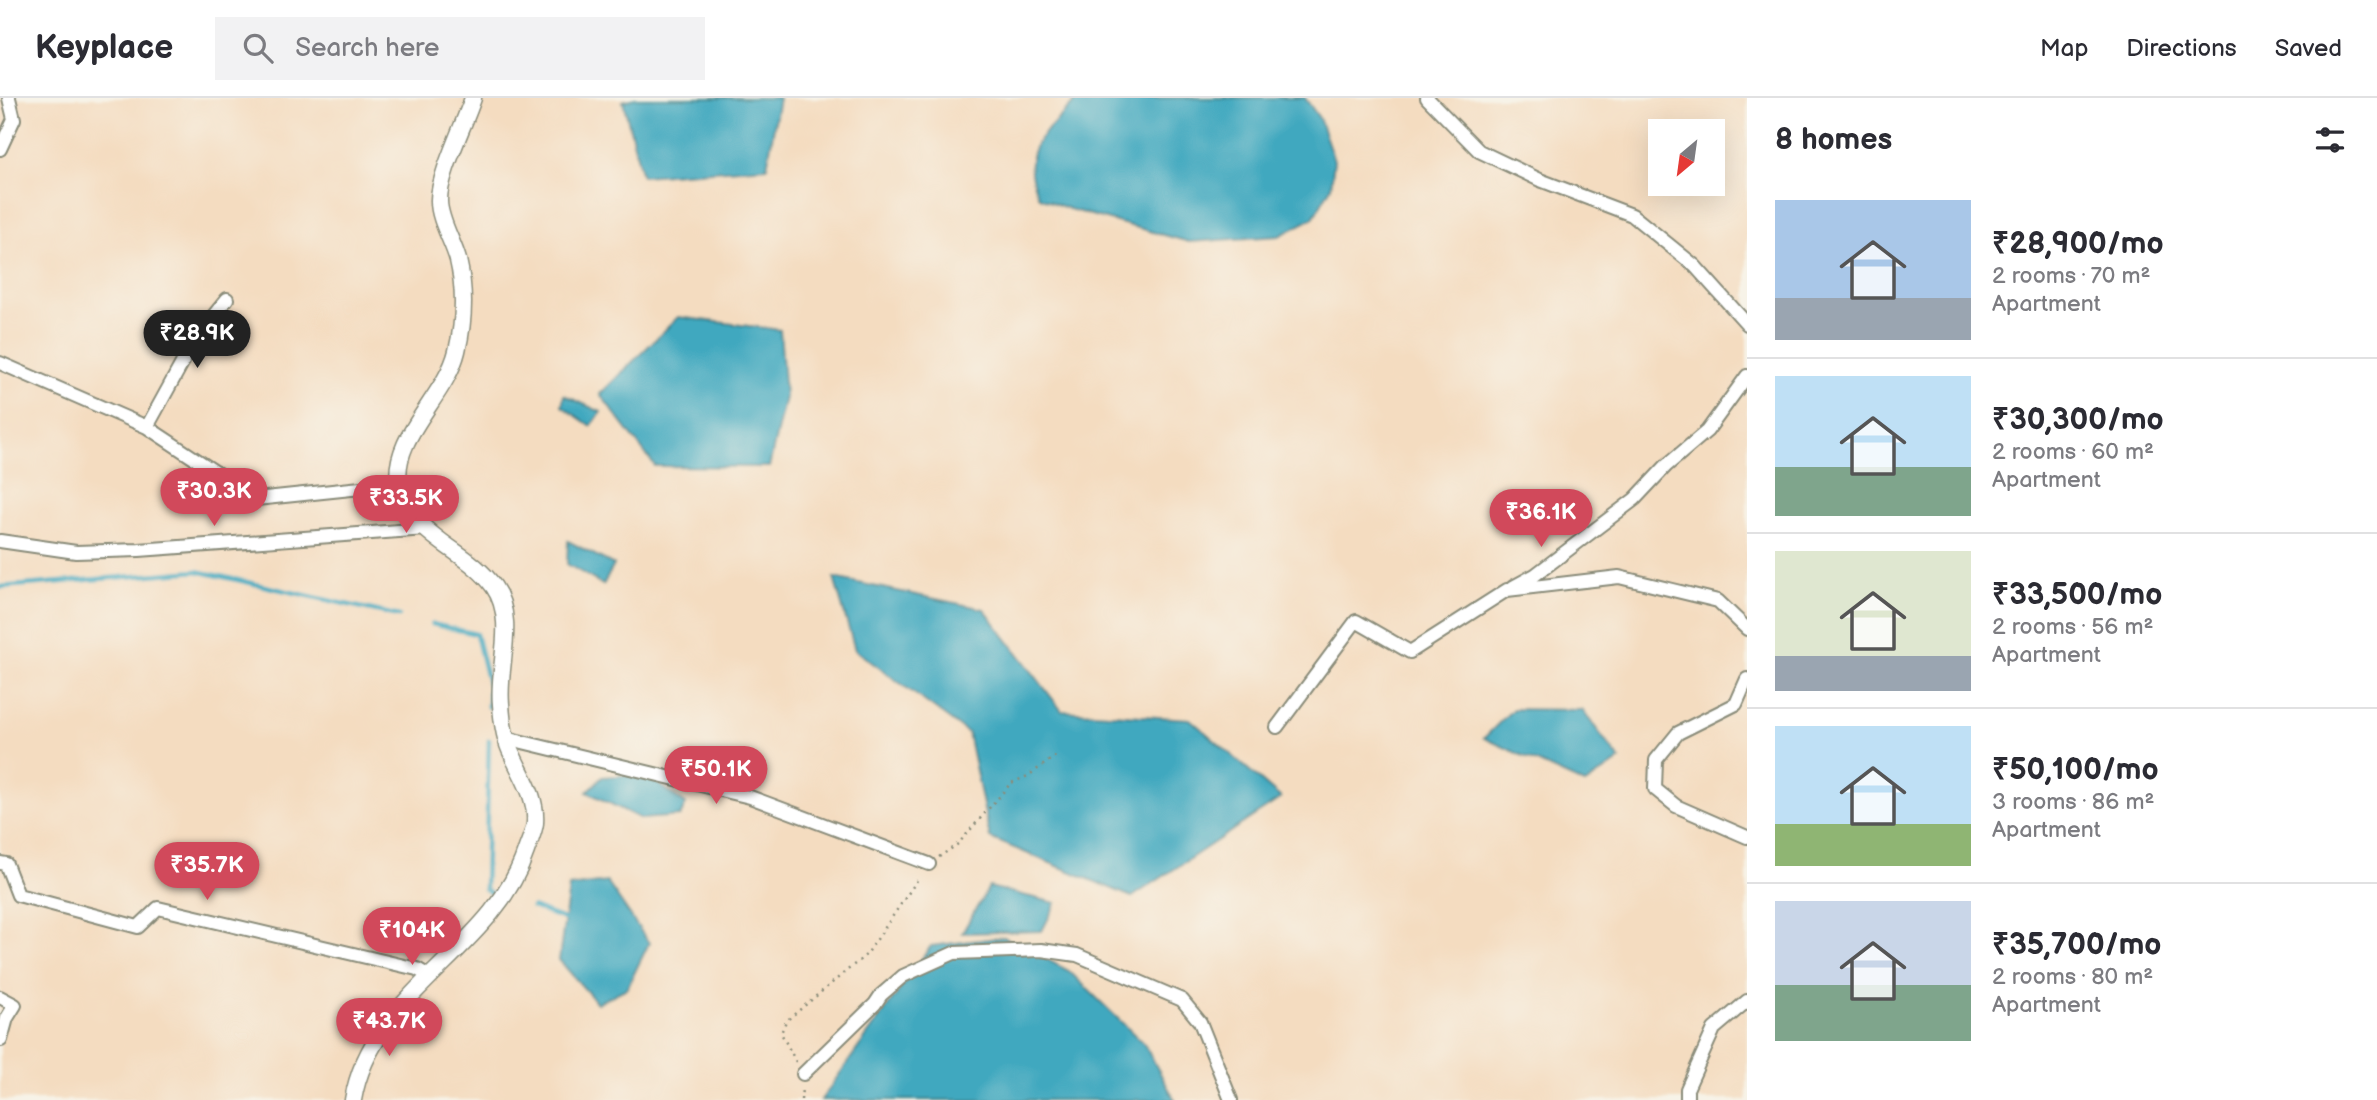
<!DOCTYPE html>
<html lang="en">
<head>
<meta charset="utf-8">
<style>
	body { margin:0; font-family:"Balsamiq Sans",sans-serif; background:#f2f2f3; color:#2b2b33; height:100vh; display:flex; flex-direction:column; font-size:26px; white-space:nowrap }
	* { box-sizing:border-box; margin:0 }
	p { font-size:23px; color:#7c7c81 }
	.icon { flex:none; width:38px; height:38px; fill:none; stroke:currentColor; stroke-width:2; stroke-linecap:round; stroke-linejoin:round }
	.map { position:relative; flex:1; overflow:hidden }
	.details { display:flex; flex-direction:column; background:#fff; width:630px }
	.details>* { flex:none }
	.needle { width:46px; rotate:209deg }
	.controls { position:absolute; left:1648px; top:21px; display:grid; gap:14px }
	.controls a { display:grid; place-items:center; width:77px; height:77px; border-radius:0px; background:#fff; box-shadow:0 7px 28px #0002; font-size:35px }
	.price { position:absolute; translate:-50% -60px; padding:0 16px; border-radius:24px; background:#d1495b; color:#fff; font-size:23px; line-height:46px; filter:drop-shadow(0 2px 4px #0008) }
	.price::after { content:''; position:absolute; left:50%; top:42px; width:21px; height:16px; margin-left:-10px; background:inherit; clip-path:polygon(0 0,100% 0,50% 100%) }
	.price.active { background:#222; color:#fff }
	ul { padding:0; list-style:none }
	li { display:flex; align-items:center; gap:21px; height:175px; padding:0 28px }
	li+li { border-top:2px solid #e1e1e2 }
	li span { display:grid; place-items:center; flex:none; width:196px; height:140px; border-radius:0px; color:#555 }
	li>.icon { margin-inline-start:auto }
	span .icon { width:84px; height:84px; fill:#fffc; stroke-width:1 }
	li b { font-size:30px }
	h2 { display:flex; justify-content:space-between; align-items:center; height:84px; padding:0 28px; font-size:30px }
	header { display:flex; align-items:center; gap:42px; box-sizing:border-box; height:98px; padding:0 35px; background:#fff; border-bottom:2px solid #e1e1e2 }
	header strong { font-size:33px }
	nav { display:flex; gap:38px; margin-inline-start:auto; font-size:24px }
	.search { width:490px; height:63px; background:#f2f2f3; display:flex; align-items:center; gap:18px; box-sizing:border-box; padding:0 24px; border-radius:0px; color:#7c7c81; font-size:26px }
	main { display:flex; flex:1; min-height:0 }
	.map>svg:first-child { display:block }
	.water { fill:#3fa8bf; stroke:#2f727a; stroke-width:2 }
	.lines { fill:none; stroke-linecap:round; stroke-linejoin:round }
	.stream { stroke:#3fa8bf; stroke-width:4.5 }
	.minor-casing { stroke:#8a8c7a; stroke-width:16 }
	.tertiary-casing { stroke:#8a8c7a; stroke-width:19 }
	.path { stroke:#8a8c7a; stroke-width:2.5; stroke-dasharray:2 5; stroke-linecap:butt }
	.minor { stroke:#fff; stroke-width:12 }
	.tertiary { stroke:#fff; stroke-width:16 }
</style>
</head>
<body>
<header>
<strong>Keyplace</strong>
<div class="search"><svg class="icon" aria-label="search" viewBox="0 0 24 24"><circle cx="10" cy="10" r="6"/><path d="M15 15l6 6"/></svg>Search here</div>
<nav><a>Map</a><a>Directions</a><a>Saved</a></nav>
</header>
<main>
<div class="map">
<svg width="1747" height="1002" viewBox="0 0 1747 1002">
	<rect width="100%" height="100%" fill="#f7f3e8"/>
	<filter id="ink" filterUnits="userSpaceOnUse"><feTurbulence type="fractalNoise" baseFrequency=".0143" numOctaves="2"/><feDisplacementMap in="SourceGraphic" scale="14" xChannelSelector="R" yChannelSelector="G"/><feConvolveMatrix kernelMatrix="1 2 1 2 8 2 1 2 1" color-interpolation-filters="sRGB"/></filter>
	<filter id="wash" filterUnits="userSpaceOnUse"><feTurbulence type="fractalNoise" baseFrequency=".00686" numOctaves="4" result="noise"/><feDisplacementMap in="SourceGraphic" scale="28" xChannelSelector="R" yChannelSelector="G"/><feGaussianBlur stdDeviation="1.57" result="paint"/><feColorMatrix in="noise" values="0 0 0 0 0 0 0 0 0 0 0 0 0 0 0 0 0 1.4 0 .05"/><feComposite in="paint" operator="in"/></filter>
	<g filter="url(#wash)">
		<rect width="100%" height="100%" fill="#f4dcc0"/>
		<path class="water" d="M636,0H779L767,69L642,78L623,3Z
			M1078,0H1305L1319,20L1334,62L1331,89L1313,120L1279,138L1189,144L1069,111L1039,99C1014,50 1049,34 1078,0Z
			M678,219L780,232L785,299L769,369L655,368L600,296Z
			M564,297L601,314L591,328L562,308Z
			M568,443L614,467L603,487L567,466Z
			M834,480L984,511L1062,613L1190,621L1281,700L1132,799L990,740L968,635L855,552Z
			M1513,611L1582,612L1620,662L1585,686L1484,640Z
			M645,676L686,706L680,718L641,721L587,694L602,679Z
			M607,784L649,845L627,890L597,905L559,862L569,789Z
			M989,789L1056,805L1042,833L962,835Z
			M1004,839L1069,873L1144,946L1175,1002H821L931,848Z"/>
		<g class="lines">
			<path class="stream" d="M0,489L197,473L399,518
				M432,526L476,536L489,589L488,609
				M489,642L485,791L492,796
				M532,809L569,823"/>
		</g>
	</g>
	<g filter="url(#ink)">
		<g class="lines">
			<g class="minor-casing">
				<path id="minor" d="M1427,0L1479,53L1540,82L1632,117L1695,168L1747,226
					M0,51L14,21L9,0
					M0,265L147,329L256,401L399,386
					M147,329L197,238L227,201
					M0,443L76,454L139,452L426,431
					M1513,489L1535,477L1635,401L1666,368L1707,333L1747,278
					M1747,581L1736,606L1678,635L1656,662L1655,691L1676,708L1747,739
					M1277,629L1356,523L1410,554L1507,492L1619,479L1718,503L1747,531
					M506,640L750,699L929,766
					M0,765L6,766L18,797L138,829L158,810L417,871L429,878
					M0,899L15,907L7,920L1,942
					M803,976L875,906L881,897L903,878L954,855L1041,852L1077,857L1182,902L1200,924L1231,1002
					M1687,1002V991L1714,931L1747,903"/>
			</g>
			<g class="tertiary-casing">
				<path id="tertiary" d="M353,1002C371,894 494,852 526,753C529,744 534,734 535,725C537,699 522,679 512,656C504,641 502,623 501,606C497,569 517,522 494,489C468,451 409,439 399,386C391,339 446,299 457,253C464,224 465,191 458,162C453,143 439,122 439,103C438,79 465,25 473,0"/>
			</g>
			<path class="path" d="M939,759L958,746L1011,685L1028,678L1057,657
				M796,964L781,935L786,923L867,856L920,778
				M801,1002L802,990"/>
			<use href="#minor" class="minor"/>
			<use href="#tertiary" class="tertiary"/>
		</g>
	</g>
</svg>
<div class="controls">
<a><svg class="needle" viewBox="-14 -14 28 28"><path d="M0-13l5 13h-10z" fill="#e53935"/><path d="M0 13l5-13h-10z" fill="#7c7c81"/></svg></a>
</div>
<b class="price active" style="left:197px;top:272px">₹28.9K</b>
<b class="price" style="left:214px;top:430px">₹30.3K</b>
<b class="price" style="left:406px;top:437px">₹33.5K</b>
<b class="price" style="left:1541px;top:451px">₹36.1K</b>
<b class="price" style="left:716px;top:708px">₹50.1K</b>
<b class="price" style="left:207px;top:804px">₹35.7K</b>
<b class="price" style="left:412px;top:869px">₹104K</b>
<b class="price" style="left:389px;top:960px">₹43.7K</b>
</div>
<section class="details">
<h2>8 homes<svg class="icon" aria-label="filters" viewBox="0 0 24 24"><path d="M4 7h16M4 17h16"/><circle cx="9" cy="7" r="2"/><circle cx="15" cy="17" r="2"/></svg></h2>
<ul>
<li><span style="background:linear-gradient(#a9c7e8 70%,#9aa5b1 0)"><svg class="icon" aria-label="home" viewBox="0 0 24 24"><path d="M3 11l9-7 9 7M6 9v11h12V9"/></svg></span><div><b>₹28,900/mo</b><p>2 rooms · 70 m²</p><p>Apartment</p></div></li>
<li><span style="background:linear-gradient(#bfe0f5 65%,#7fa58c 0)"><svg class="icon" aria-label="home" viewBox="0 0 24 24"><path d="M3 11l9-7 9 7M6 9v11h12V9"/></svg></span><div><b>₹30,300/mo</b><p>2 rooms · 60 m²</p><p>Apartment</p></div></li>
<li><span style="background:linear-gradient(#dfe7d0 75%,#9aa5b1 0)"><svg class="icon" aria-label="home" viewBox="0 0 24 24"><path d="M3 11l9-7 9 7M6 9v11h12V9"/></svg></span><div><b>₹33,500/mo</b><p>2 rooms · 56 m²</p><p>Apartment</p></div></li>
<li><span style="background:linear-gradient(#bfe0f5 70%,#8fb573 0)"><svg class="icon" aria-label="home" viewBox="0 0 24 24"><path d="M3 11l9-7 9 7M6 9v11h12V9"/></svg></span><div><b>₹50,100/mo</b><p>3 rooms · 86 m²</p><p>Apartment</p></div></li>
<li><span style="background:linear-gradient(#c9d6e8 60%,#7fa58c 0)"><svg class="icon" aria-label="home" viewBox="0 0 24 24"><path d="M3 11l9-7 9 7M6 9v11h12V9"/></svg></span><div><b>₹35,700/mo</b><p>2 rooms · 80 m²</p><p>Apartment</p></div></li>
</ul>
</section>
</main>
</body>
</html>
